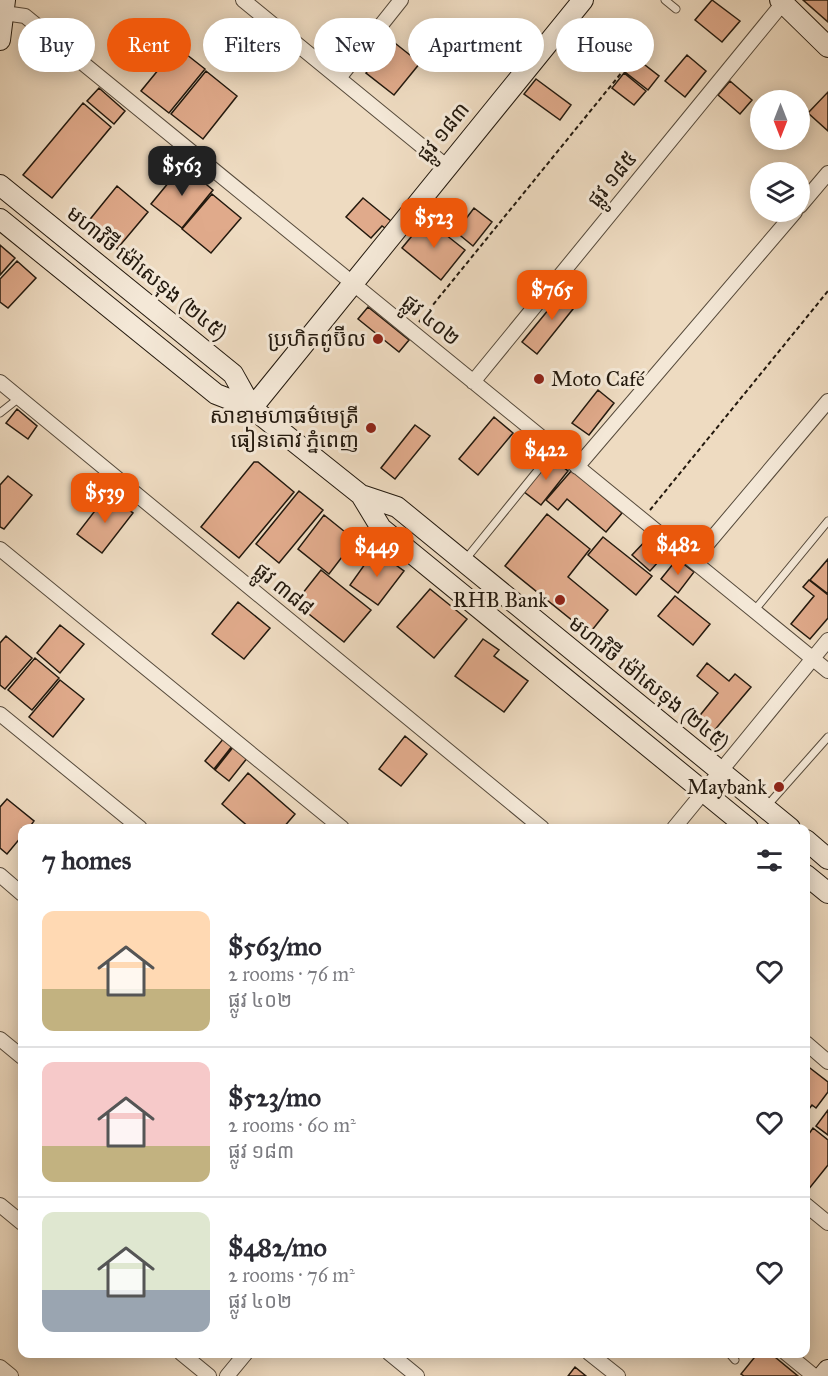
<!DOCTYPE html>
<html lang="en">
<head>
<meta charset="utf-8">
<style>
	body { margin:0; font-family:"IM FELL Great Primer","Noto Sans Khmer",serif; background:#f2f2f3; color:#2b2b33; height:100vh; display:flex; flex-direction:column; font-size:22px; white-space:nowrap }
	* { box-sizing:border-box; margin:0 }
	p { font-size:20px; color:#7c7c81 }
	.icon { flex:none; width:33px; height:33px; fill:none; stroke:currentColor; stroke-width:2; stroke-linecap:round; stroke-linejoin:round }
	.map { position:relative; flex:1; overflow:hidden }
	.sheet { position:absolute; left:18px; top:824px; width:792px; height:534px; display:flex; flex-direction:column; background:#fff; border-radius:12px; box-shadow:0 3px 15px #0003 }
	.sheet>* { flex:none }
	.banner { position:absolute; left:18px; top:18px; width:792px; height:54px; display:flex; gap:12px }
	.needle { width:39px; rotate:180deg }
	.buttons { position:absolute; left:750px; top:90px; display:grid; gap:12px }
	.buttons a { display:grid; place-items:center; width:60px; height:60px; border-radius:50%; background:#fff; box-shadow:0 3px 15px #0003; font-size:30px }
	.price { position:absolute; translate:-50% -51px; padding:0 14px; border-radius:12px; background:#ea580c; color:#fff; font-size:20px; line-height:39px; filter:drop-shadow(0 2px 3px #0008) }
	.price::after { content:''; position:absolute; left:50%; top:36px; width:18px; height:14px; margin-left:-9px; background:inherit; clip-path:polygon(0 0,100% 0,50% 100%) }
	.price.selected { background:#222; color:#fff }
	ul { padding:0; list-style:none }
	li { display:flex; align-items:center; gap:18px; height:150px; padding:0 24px }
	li+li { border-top:2px solid #e1e1e2 }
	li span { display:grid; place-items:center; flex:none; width:168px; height:120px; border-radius:12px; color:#555 }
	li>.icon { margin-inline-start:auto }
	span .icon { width:72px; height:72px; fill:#fffc; stroke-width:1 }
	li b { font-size:26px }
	h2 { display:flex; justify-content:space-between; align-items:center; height:72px; padding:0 24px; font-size:26px }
	.pill { padding:0 21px; border-radius:27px; background:#fff; box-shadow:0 3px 15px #0003; font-size:21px; line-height:54px }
	.pill.selected { background:#ea580c; color:#fff }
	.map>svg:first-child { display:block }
	.building { fill:#e0aa8b; stroke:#23190e; stroke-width:1.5 }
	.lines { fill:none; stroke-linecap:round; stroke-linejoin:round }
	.lane-casing { stroke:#564a3b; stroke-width:9 }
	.street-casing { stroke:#564a3b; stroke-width:16 }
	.secondary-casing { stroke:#23190e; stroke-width:22 }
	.path { stroke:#23190e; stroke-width:2; stroke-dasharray:4.5 3; stroke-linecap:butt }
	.lane { stroke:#f4e8d7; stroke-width:7 }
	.street { stroke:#f4e8d7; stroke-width:14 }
	.secondary { stroke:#f4e8d7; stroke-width:20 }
	.poi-dot { fill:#8f2418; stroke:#f4e8d7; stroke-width:2 }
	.labels { text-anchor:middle; stroke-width:6; stroke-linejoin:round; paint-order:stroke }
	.street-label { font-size:21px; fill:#23190e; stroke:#f4e8d7 }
	.poi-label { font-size:21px; fill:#23190e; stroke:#f4e8d7; text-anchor:end }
</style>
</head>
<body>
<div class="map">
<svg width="828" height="1376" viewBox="0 0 828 1376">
	<rect width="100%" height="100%" fill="#eedbc1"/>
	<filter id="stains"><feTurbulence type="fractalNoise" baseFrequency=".00333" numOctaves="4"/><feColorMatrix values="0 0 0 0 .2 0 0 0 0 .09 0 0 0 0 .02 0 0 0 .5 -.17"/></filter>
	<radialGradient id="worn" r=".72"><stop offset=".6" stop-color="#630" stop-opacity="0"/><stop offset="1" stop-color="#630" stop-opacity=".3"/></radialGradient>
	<path class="building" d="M712,0L740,21L722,42L695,20Z
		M803,0H828V22Z
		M621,23L641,40L630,53L610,35Z
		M386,36L420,63L394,95L366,73L372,65L366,60Z
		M177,47L205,69L169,113L141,91Z
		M687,55L706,71L685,97L665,81Z
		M636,58L659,76L648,90L625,72Z
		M206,71L237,96L203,139L171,114Z
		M624,73L646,91L634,105L612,88Z
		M536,79L571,105L560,120L524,94Z
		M730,81L752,100L740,114L718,95Z
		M99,88L125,111L114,124L87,101Z
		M828,92V131L808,113Z
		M83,103L111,127L52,198L23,175Z
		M183,165L213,190L182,228L151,204Z
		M117,186L148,212L117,249L87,223Z
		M212,194L241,218L211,253L182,229Z
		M363,198L391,221L385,228L382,226L371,238L346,217Z
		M474,208L492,222L473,246L456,232Z
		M426,219L465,250L441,280L402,248Z
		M0,245L15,258L0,275Z
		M17,261L36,278L8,308L0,302V279Z
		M567,287L581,299L537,354L522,342Z
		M368,307L409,340L399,352L358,319Z
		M598,390L614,403L589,435L572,423Z
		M17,409L37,426L28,439L6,423Z
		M494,417L513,433L478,475L459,459Z
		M415,425L430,436L395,479L381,468Z
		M550,457L568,471L541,505L523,491Z
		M254,462H258L294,492L239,558L201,527Z
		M572,470L622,513L606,532L567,499L558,510L546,500Z
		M8,476L32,495L4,529L0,527V485Z
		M299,491L323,510L279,563L256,544Z
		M108,494L133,513L102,553L77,534Z
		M547,514L590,549L568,577L608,610L589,634L505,566Z
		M324,515L355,540L329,574L298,549Z
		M650,536L667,552L650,571L632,555Z
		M603,537L652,576L636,595L588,555Z
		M375,550L404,571L378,605L350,585Z
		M677,559L694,572L678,593L661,579Z
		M828,559V594L810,580Z
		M321,570L371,610L344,642L295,603Z
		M809,580L828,595V618L810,639L791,624L814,596L803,587Z
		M430,589L467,619L434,658L397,627Z
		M675,596L710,624L693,645L658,616Z
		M238,602L270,628L244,659L212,634Z
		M60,625L84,644L60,673L37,653Z
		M6,636L32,658L5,689L0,685V643Z
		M483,639L499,650L494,656L528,681L504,712L455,676Z
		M35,658L59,678L32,710L8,690Z
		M707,663L729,681L735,674L751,687L713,732L697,719L718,693L697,676Z
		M60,680L84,699L53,737L29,717Z
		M405,736L427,754L401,786L379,769Z
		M224,738L233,745L214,769L205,761Z
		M234,746L248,757L229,781L215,770Z
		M248,773L295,814L283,828H250L222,804Z
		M7,799L34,821L29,828H22V836L7,854L0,848V807Z
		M806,1065L828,1082V1092L816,1108L812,1105L809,1109L806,1107Z
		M828,1110V1135L816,1126Z
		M813,1128L828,1140V1165L808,1190L806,1188V1138Z
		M758,1353H770L798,1376H744L741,1374Z
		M575,1367L586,1376H568Z"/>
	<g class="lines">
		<g class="lane-casing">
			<path id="lane" d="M665,0L676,9
				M0,413L19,398
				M465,560L555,449
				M754,611L828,521
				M766,807L828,737
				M729,1353L735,1360"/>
		</g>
		<g class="street-casing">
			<path id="street" d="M243,0L446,166
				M4,13L25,16L828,671
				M339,78L401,0
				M800,206L828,173
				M0,382L542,828
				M473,382L783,3
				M577,467L795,212
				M0,549L342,828
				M693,561L828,401
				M0,714L140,828
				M674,828L828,640
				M0,875L22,894
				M0,1039L22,1057
				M806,1043L828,1062
				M0,1205L22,1223
				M806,1205L828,1223
				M181,1353L209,1376
				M389,1353L417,1376
				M589,1353L618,1376
				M786,1353L814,1376
				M0,1367L11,1376
				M227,1376L246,1353"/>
		</g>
		<g class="secondary-casing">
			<path id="secondary" d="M780,0L828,47
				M0,40L5,0
				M0,185L233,374L252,408
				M0,219L216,394L252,408L361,495L381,528L748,828
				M252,408L583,0
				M361,495L397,507L790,828
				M806,840L828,859
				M806,875L828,893
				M823,1376L828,1370"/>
		</g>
		<path class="path" d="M419,322L644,45
			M650,510L828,291"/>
		<use href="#lane" class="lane"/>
		<use href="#street" class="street"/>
		<use href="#secondary" class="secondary"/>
	</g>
	<g class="poi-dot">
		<circle cx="378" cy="339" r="6"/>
		<circle cx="539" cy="379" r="6"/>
		<circle cx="371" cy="428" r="6"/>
		<circle cx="560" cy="600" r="6"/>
		<circle cx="779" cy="787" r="6"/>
	</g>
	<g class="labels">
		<g class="street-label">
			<text transform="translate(443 132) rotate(-51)" y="7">ផ្លូវ ១៨៣</text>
			<text transform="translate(612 179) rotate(-51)" y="7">ផ្លូវ ១៨៥</text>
			<text transform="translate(147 273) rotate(39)" y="7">មហាវិថី ម៉ៅសេទុង (២៤៥)</text>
			<text transform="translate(431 320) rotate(39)" y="7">ផ្លូវ ៤០២</text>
			<text transform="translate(284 589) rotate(39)" y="7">ផ្លូវ ៣៨៨</text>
			<text transform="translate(649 683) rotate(39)" y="7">មហាវិថី ម៉ៅសេទុង (២៤៥)</text>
		</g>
		<g class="poi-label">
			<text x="366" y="346">ប្រហិតពូប៊ីល</text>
			<text x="551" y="386" text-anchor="start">Moto Café</text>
			<text x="359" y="423">សាខាមហាធម៌មេត្រី<tspan x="359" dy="24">ធៀនតោវ ភ្នំពេញ</tspan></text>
			<text x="548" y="607">RHB Bank</text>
			<text x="767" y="794">Maybank</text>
		</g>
	</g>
	<rect width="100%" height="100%" filter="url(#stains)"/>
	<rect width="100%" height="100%" fill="url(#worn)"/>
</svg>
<div class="buttons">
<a><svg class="needle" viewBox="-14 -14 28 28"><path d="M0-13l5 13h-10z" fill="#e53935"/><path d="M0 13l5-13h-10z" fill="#7c7c81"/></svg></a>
<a><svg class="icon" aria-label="layers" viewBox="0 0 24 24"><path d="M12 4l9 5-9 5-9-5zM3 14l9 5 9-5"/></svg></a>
</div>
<b class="price selected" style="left:182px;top:197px">$563</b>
<b class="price" style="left:434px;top:249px">$523</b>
<b class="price" style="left:552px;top:321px">$765</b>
<b class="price" style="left:546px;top:481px">$422</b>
<b class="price" style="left:105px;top:524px">$539</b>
<b class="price" style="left:678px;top:576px">$482</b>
<b class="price" style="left:377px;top:578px">$449</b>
<div class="banner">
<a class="pill">Buy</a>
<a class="pill selected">Rent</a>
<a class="pill">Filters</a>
<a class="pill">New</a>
<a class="pill">Apartment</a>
<a class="pill">House</a>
</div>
<section class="sheet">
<h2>7 homes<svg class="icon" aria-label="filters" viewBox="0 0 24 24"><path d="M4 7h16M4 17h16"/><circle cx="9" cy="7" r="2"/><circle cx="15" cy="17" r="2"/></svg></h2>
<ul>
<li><span style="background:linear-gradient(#ffd9b3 65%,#c2b280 0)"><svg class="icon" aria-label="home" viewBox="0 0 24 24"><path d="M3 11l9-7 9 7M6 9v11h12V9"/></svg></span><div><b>$563/mo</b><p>2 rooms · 76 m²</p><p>ផ្លូវ ៤០២</p></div><svg class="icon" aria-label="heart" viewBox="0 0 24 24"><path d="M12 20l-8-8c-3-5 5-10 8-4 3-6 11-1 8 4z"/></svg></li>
<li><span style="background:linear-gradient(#f6c9c9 70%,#c2b280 0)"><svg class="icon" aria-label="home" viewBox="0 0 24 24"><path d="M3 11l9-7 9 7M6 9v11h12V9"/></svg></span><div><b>$523/mo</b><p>2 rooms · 60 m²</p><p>ផ្លូវ ១៨៣</p></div><svg class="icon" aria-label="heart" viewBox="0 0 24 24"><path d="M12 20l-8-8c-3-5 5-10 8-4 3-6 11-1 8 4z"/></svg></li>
<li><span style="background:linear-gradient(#dfe7d0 65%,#9aa5b1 0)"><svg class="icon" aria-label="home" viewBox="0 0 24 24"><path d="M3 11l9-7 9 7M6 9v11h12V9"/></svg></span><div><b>$482/mo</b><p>2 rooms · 76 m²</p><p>ផ្លូវ ៤០២</p></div><svg class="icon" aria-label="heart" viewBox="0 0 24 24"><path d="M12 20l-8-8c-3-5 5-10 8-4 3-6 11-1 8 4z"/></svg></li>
</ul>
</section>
</div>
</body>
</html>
